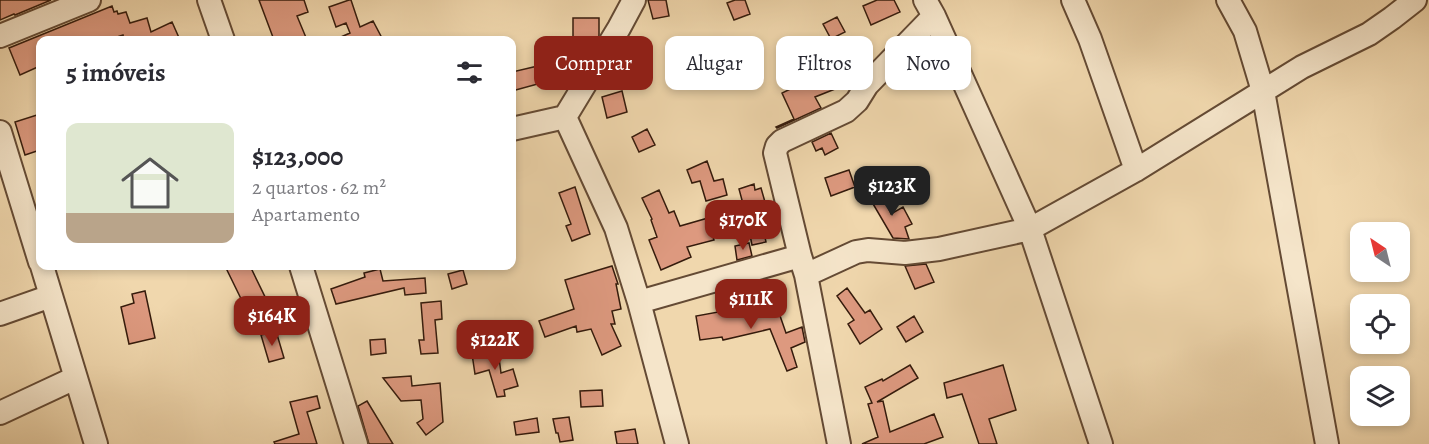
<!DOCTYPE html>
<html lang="pt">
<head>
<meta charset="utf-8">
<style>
	body { margin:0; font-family:Alegreya,serif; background:#f2f2f3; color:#2b2b33; height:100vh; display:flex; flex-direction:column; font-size:22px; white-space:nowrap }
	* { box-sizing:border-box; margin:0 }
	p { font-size:20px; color:#7c7c81 }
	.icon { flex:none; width:33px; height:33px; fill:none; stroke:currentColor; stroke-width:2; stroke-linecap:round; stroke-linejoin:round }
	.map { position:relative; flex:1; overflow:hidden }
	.drawer { position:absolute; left:36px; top:36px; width:480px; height:234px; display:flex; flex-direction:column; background:#fff; border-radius:12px; box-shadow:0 3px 9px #0003 }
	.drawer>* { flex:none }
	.hud { position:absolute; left:534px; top:36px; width:570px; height:54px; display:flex; gap:12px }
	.needle { width:39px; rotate:325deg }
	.buttons { position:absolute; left:1350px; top:222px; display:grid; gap:12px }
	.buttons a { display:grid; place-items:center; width:60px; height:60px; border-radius:12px; background:#fff; box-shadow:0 3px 9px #0003; font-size:30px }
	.price { position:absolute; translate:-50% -51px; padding:0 14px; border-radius:12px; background:#8f2418; color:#fff; font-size:20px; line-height:39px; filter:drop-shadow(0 2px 3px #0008) }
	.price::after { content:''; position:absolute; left:50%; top:36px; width:18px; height:14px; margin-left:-9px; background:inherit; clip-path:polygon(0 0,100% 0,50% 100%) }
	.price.current { background:#222; color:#fff }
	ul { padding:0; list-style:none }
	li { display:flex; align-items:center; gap:18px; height:150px; padding:0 30px }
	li+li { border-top:2px solid #e1e1e2 }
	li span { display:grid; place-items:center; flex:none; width:168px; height:120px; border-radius:12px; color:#555 }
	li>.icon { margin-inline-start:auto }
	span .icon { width:72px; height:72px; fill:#fffc; stroke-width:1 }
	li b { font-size:26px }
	h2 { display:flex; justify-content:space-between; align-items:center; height:72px; padding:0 30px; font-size:26px }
	.pill { padding:0 21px; border-radius:12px; background:#fff; box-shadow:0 3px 9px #0003; font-size:21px; line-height:54px }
	.pill.current { background:#8f2418; color:#fff }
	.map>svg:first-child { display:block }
	.building { fill:#dd997f; stroke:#351b0c; stroke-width:1.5 }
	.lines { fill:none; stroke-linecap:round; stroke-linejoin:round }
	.minor-casing { stroke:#644a34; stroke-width:26 }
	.minor { stroke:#f5e5ca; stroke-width:22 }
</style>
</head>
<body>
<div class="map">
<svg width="1429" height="444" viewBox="0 0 1429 444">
	<rect width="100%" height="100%" fill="#f0d7ad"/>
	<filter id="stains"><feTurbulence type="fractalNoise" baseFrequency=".00333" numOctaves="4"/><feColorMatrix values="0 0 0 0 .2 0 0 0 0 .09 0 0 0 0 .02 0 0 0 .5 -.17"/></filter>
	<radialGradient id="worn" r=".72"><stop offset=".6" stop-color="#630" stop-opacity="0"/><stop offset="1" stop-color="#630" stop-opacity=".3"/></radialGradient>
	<path class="building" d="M0,0H51L15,15L14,14L0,20Z
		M259,0H304L308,12L297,16L307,40H274Z
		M349,0H351L360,27L373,21L383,40H334L350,33L346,23L336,27L329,7Z
		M648,0H666L669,16L653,19Z
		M735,0H745L750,14L734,20L727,3Z
		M877,0H894L900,12L871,25L863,6Z
		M112,6L114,12L117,11L118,14L126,12L130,23L147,18L151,32L172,22L180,40H124L123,35L108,40H40V66L20,75L9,48Z
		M837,17L845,32L831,39L823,24Z
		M573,18H599V36L597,39H573Z
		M719,39L720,54L706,55L708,85L683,87L682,71L690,70L687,43Z
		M842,44L849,62L829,71L835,89L815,97L821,108L777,128L776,127L794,119L782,93L815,77L808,58Z
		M542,65L545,82L512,91V72Z
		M622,91L627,112L607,118L602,97Z
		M40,114V150L25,155L15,122Z
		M647,129L655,145L639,152L632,137Z
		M831,133L838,148L825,155L822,148L816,151L812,142Z
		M707,161L714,181L723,179L727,195L706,201L700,181L692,183L687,170Z
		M849,170L855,187L831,196L825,178Z
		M754,184L755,190L761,188L765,202L758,204L766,242L752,245L746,215L739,189Z
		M575,187L590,234L572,241L566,226L571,224L559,193Z
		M659,190L669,213L674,211L680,226L708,218L714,240L687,247L691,257L661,270L649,240L657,237L651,220L652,219L642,198Z
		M881,190L891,214L903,207L912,224L905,227L909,239L893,238L869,197Z
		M749,243L752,256L737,260L735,246Z
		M926,264L934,282L915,289L905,266Z
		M225,266H250L269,305L249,315Z
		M612,266L618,284H616L621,309L612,311L615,324H611L621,346L602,355L591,329L577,332L576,326L545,337L539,321L574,309L565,280Z
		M380,269L383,281L425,278L426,293L405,295L404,288L336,304L331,289L365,277L364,273Z
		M463,270L467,284L452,289L448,274Z
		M847,288L865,313L870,310L882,329L860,344L848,324L854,320L837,296Z
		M145,291L155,338L129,344L121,307L134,303L132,294Z
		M441,301L442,319L435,320L438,353L421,354L419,340H424L421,303Z
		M740,308L747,320L778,310L786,333L802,327L805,342L791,348L797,367L787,371L770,329L723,340L722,337L700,340L696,316Z
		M914,316L923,332L906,342L897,327Z
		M276,331L284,358L269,362L261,335Z
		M385,339L386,353L371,355L370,340Z
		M498,350L501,373L513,369L518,386L504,390L505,396L497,397L489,370L475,374L472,354Z
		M910,365L918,378L877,402L883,401L890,432L934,414L943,437L924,444H862L878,437L868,404L872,403L865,387L882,379L883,381Z
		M1003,365L1016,410L989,419L997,444H979L962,394L947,398L944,383Z
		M411,376L412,386L440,383L443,422L426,435L417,423L423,419L421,400L401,401L383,378Z
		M602,390L603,406L581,407L580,391Z
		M317,396L320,408L307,412L317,444H275L274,442L299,434L290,402Z
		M367,401L393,444H369L358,406Z
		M569,417L573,440L560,442L558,433H556L553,419Z
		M537,418L539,432L516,435L514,422Z
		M635,429L638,444H617L615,432Z"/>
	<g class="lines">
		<g class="minor-casing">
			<path id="minor" d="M209,0L223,40
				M925,0L934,16L1030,229L1101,444
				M1073,0L1090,39L1136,170
				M1228,0L1245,31L1263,91L1327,444
				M0,36L89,0
				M565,117L616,228L639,302L677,444
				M512,129L565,117L619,28L634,0
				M0,132L40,262
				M42,266L96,444
				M301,266L356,444
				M806,275L856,252L868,250L905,253L939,249L1030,229L1136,170L1302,67L1369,34L1392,18L1415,0
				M639,302L800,256
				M0,314L51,296
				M0,413L75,378
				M839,444L806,275L800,256L775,153L777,146L782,141L846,111L857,101L867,85L934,16"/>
		</g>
		<use href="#minor" class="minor"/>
	</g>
	<rect width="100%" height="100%" filter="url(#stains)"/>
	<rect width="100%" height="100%" fill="url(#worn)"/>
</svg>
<div class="buttons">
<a><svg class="needle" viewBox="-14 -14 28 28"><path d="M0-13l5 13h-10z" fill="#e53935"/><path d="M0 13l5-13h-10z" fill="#7c7c81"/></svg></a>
<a><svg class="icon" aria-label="locate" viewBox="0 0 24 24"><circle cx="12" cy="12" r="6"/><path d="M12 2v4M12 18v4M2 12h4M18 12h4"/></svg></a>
<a><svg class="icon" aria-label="layers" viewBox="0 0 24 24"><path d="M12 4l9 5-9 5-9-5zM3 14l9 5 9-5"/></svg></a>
</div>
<b class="price current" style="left:892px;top:217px">$123K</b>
<b class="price" style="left:743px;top:251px">$170K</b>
<b class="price" style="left:751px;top:330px">$111K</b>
<b class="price" style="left:272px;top:347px">$164K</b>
<b class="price" style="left:495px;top:371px">$122K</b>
<div class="hud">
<a class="pill current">Comprar</a>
<a class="pill">Alugar</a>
<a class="pill">Filtros</a>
<a class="pill">Novo</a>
</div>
<section class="drawer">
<h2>5 imóveis<svg class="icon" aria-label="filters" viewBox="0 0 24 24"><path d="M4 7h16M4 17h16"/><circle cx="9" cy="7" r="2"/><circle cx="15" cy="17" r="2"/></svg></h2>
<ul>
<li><span style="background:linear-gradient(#dfe7d0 75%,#b9a48a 0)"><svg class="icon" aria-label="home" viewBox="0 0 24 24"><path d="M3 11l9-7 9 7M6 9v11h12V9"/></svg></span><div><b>$123,000</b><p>2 quartos · 62 m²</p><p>Apartamento</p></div></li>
</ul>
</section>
</div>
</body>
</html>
